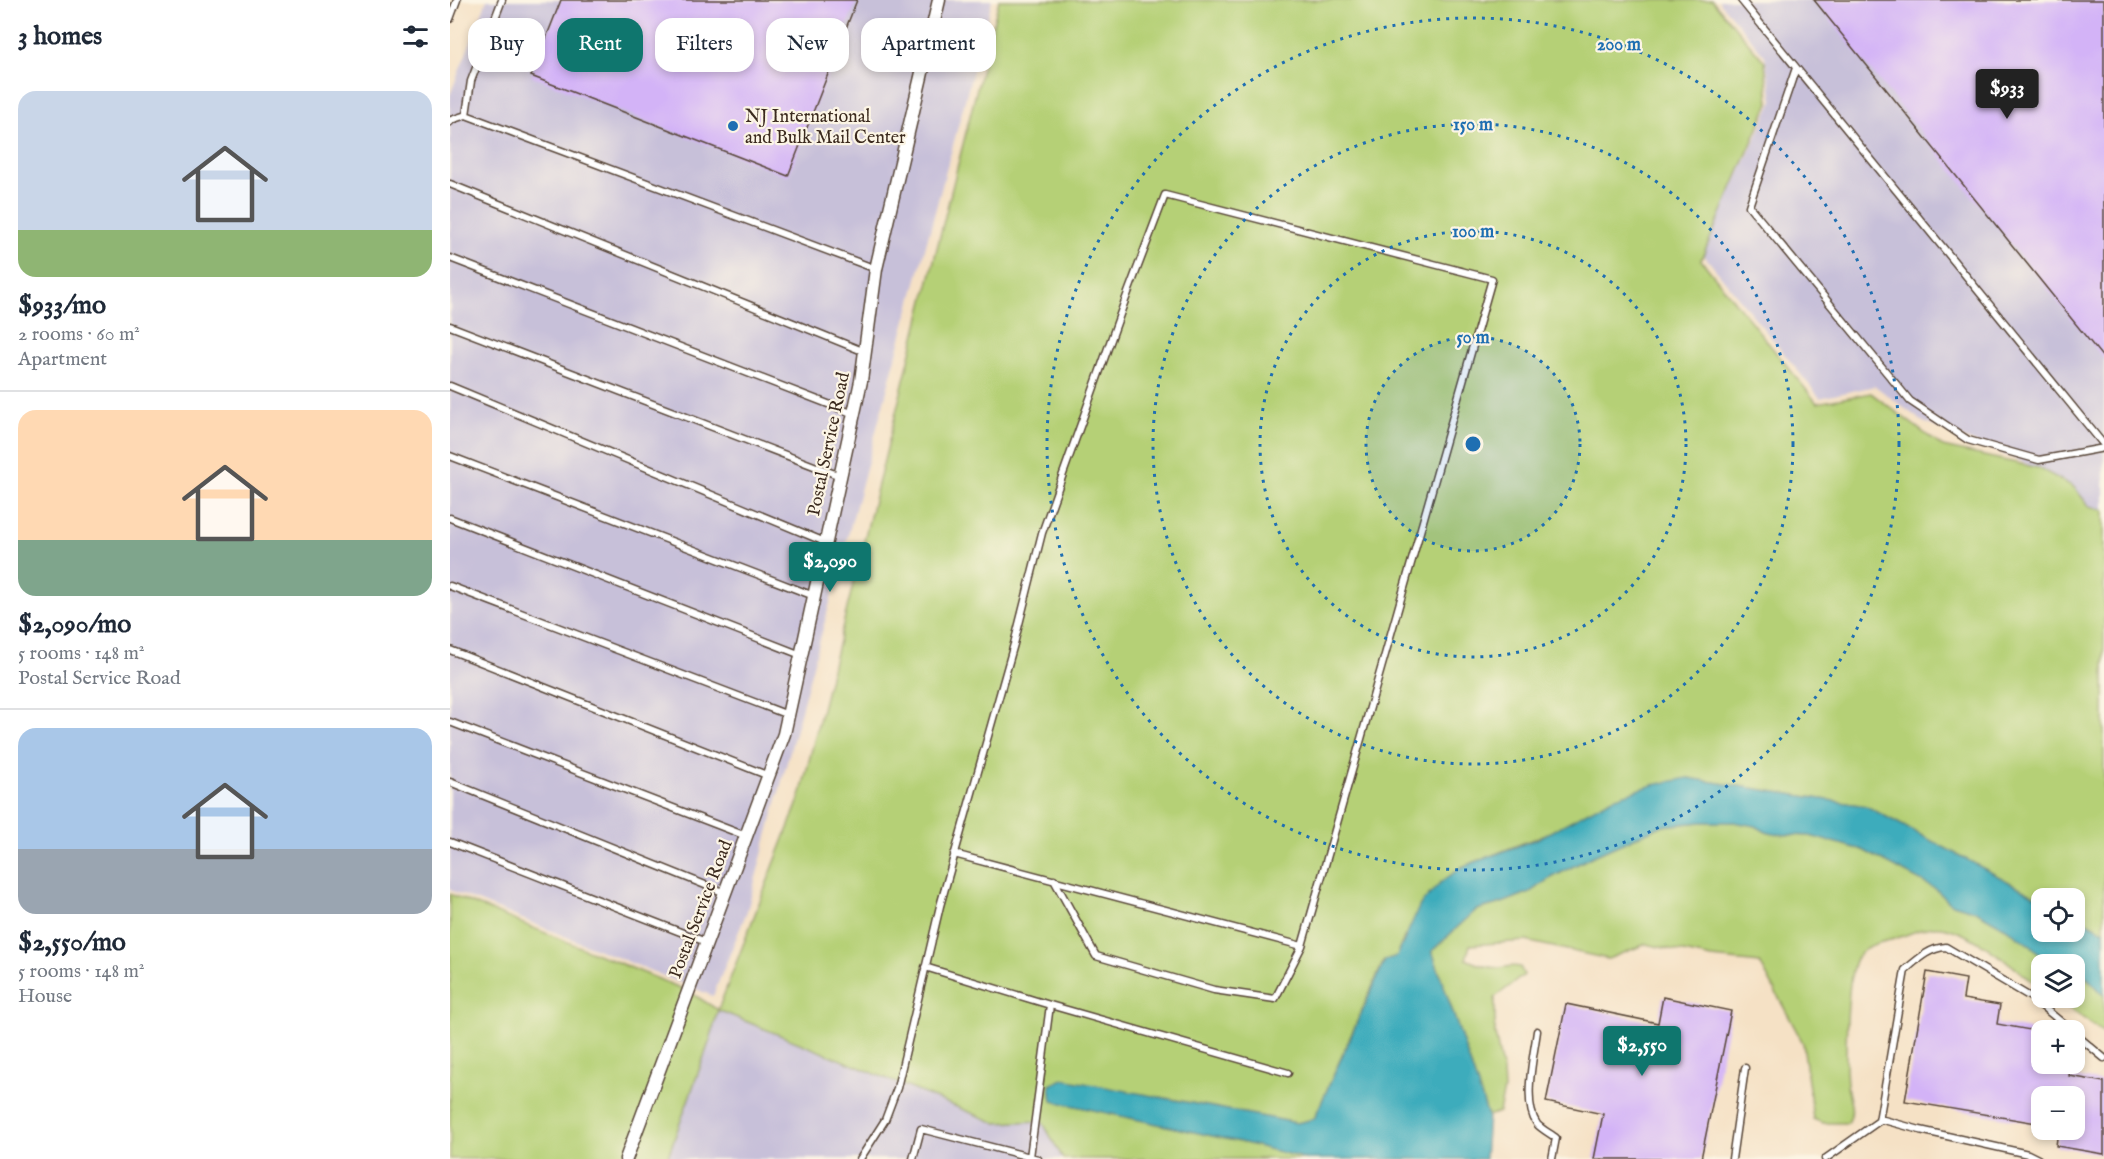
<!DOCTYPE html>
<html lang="en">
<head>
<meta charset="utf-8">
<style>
	body { margin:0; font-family:"IM FELL English",serif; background:#f6f6f7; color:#1f2937; height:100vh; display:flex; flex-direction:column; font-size:22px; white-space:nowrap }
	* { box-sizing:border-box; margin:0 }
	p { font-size:20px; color:#747a83 }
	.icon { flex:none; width:33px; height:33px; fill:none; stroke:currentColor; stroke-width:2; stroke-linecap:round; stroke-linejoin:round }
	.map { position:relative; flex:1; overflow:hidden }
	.panel { display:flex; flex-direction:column; background:#fff; width:450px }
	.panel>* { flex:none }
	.hud { position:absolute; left:18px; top:18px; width:570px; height:54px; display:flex; gap:12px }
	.buttons { position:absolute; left:1581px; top:888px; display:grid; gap:12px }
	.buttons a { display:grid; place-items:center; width:54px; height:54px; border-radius:12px; background:#fff; box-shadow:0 3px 9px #0003; font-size:30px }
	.price { position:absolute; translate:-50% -51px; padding:0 14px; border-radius:6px; background:#0f766e; color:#fff; font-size:20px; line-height:39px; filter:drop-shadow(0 2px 3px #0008) }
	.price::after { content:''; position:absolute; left:50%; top:36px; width:18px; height:14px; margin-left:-9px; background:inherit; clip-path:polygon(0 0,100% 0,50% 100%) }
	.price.selected { background:#222; color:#fff }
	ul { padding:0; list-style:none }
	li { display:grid; align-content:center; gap:12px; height:318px; padding:0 18px }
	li+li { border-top:2px solid #e0e1e3 }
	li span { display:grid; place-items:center; height:186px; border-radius:18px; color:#555 }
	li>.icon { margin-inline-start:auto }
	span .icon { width:108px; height:108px; fill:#fffc; stroke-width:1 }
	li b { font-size:26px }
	h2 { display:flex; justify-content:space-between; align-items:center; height:72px; padding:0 18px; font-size:26px }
	.tag { padding:0 21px; border-radius:18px; background:#fff; box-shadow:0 3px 9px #0003; font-size:21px; line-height:54px }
	.tag.selected { background:#0f766e; color:#fff }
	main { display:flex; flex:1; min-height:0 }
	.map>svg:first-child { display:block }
	.industrial { fill:#c7c0d9 }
	.green { fill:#b5d076; stroke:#787d4a; stroke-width:1.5 }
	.water { fill:#3eacbc; stroke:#3c6b6d; stroke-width:1.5 }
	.building { fill:#d3b3f7 }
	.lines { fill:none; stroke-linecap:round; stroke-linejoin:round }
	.lane-casing { stroke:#574537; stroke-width:9 }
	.street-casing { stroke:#574537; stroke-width:15 }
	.lane { stroke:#fff; stroke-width:6 }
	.street { stroke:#fff; stroke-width:12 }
	.ring { fill:none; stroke:#1f6fb2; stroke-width:3; stroke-dasharray:3 6 }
	.poi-dot { fill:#1f6fb2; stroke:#fcf5e5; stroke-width:2 }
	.labels { text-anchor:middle; stroke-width:4.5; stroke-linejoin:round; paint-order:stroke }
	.poi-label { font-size:18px; fill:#3b2a1e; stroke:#fcf5e5; text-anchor:start }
	.street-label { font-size:18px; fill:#3b2a1e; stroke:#fcf5e5 }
	.centre { fill:#1f6fb2; stroke:#fcf5e5; stroke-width:3 }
	.ring-label { font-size:18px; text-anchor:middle; font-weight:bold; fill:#1f6fb2; stroke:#fcf5e5; stroke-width:4.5; stroke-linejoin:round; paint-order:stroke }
</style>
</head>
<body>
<main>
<section class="panel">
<h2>3 homes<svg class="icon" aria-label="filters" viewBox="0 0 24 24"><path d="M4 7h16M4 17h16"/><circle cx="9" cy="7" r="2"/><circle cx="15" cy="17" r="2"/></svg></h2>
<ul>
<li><span style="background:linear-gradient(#c9d6e8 75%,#8fb573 0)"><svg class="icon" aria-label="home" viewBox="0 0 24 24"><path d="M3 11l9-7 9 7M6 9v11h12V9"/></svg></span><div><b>$933/mo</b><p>2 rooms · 60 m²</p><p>Apartment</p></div></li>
<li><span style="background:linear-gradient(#ffd9b3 70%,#7fa58c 0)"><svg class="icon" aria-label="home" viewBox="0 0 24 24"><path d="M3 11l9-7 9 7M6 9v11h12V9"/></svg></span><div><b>$2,090/mo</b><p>5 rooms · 148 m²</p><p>Postal Service Road</p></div></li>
<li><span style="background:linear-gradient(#a9c7e8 65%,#9aa5b1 0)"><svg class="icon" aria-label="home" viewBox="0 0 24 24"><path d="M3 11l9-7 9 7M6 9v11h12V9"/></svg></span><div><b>$2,550/mo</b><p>5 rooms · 148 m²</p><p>House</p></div></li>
</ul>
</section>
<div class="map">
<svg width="1654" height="1159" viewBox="0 0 1654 1159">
	<rect width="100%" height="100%" fill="#fcf5e5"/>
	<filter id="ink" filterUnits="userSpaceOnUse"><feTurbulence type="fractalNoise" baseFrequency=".0167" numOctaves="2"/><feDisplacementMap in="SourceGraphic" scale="12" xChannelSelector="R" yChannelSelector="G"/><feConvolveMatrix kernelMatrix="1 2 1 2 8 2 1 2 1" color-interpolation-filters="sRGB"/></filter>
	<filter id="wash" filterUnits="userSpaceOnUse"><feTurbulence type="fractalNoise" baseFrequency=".008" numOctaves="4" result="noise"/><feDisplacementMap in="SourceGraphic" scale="24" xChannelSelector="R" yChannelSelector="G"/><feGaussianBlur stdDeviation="1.35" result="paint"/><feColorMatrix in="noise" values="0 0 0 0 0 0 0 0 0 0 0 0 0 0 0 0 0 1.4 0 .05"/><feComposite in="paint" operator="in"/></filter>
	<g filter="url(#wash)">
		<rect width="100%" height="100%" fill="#f5e1c5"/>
		<path class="industrial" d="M37,0H542L297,911L263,996L0,890V95Z
			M1268,0H1654V510L1639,506L1624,487L1580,465L1473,422L1425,386L1370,398L1253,254L1323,100L1315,56Z
			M267,1010L546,1123L592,1121L613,1159H217L260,1040Z"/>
		<path class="green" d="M549,0H1262L1315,62L1319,103L1251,260L1367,403L1421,393L1493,447L1589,468L1624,487L1639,506L1654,510V931L1625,916L1624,898L1591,899L1416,806L1238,778L1012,867L954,937L947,956L934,960L864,1119L847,1123L716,1098L600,1085L602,1101L799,1144L857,1159H613L592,1121L546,1123L268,1010L260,1040L217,1159H0V894L238,991L268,1010L350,797Z
			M1251,822H1284L1306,826L1316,832L1324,834L1360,836L1413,850L1486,889L1500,903L1526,911L1556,928L1585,949L1601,964H1592L1591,988C1566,969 1514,923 1482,927C1470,928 1458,935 1447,938C1432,943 1417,943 1407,957C1396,973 1395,1062 1397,1084C1398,1099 1406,1109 1398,1123H1373L1363,1119L1353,1043L1310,963L1262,958L1196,944L1158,959L1076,941L1020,945L1016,959C1026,964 1039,968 1050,968C1058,967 1061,965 1070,967L1074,975L1045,997V1034L1053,1072L1054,1090L1049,1112L1038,1116L982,951L1026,910L1052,903L1080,892L1099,879L1139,858L1211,826Z
			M1625,966L1654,995V1033L1605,998H1624Z"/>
		<path class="water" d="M1238,778L1416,806L1591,899L1592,932H1624L1625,916L1654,931V995L1624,964L1598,963L1585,949L1556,928L1526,911L1500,903L1486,889L1413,850L1360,836L1324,834L1316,832L1306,826L1284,822H1251L1211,826L1139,858L1099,879L1080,892L1052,903L1026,910L982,951L1038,1116L1035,1159H857L799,1144L602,1101L600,1085L613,1079L847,1123L864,1119L935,960L947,956L970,905L990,883L1012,867L1089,838L1163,798L1203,785Z"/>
		<g id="blocks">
			<path class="building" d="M111,0H407L338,176L81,76Z
				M1364,0H1654V359Z
				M1477,972L1516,979L1513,999L1550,1005L1547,1024L1586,1031L1582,1050L1592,1051V1064H1621L1619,1076L1654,1082V1154L1606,1146L1608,1130H1624V1096H1592V1124L1455,1101Z
				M1213,997L1281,1011L1251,1159H1144L1153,1114L1096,1102L1116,1004L1208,1023Z"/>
		</g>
	</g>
	<g filter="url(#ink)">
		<use href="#blocks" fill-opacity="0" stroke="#574537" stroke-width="1.5"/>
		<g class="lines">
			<g class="lane-casing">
				<path id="lane" d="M1291,0L1654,445
					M0,19L7,0
					M1346,68L1299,206L1460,401L1518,440L1589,460L1654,448
					M16,115L21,81L52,0
					M0,122L1,120L16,115L426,269
					M0,184L415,352
					M0,258L404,414
					M0,326L390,476
					M0,386L375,542
					M0,456L364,596
					M0,518L351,655
					M0,586L338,715
					M0,650L319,776
					M0,722L296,836
					M0,782L275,893
					M0,842L256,942
					M604,880L646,956L764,990L825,999L852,946
					M475,967L600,1005L838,1073
					M1087,1031C1084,1055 1072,1103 1087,1124C1091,1129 1101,1134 1106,1138L1102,1159
					M1624,1033L1654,1058
					M1430,1119L1470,1130L1578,1154L1588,1159
					M580,1157L600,1005
					M410,1159L435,1120L447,1088L490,906L564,644L592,533L673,306L715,195L1042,279L852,946L504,854
					M463,1159L471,1129L588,1159
					M1282,1159L1295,1068
					M1375,1159L1429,1121L1455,970C1468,959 1479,948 1496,947L1582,998L1621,1030"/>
			</g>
			<g class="street-casing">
				<path id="street" d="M176,1159L334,734L411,381L426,269L489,0"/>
			</g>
			<use href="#lane" class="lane"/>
			<use href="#street" class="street"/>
		</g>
	</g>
	<circle cx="1023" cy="444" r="107" fill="#1f6fb2" fill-opacity=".12"/>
	<g class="ring">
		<circle cx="1023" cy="444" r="107"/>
		<circle cx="1023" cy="444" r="213"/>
		<circle cx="1023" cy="444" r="320"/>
		<circle cx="1023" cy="444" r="426"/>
	</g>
	<circle class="poi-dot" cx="283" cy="126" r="6"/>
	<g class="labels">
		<g class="poi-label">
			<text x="295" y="122">NJ International<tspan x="295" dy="21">and Bulk Mail Center</tspan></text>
		</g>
		<g class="street-label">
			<text transform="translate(378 444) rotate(-78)" y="6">Postal Service Road</text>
			<text transform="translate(250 909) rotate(-69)" y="6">Postal Service Road</text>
		</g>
	</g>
	<circle cx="1023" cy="444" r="9" class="centre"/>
	<g class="ring-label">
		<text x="1169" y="50">200 m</text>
		<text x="1023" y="130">150 m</text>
		<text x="1023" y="237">100 m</text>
		<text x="1023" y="343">50 m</text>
	</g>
</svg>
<div class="buttons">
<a><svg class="icon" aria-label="locate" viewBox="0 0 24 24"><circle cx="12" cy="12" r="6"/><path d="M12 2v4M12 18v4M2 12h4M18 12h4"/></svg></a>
<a><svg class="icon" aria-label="layers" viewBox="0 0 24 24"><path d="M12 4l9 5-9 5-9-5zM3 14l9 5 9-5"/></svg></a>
<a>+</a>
<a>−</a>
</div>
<b class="price selected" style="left:1557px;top:120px">$933</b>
<b class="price" style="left:380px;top:593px">$2,090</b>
<b class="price" style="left:1192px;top:1077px">$2,550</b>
<div class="hud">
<a class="tag">Buy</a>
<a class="tag selected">Rent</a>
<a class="tag">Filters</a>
<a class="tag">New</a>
<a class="tag">Apartment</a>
</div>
</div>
</main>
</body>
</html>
